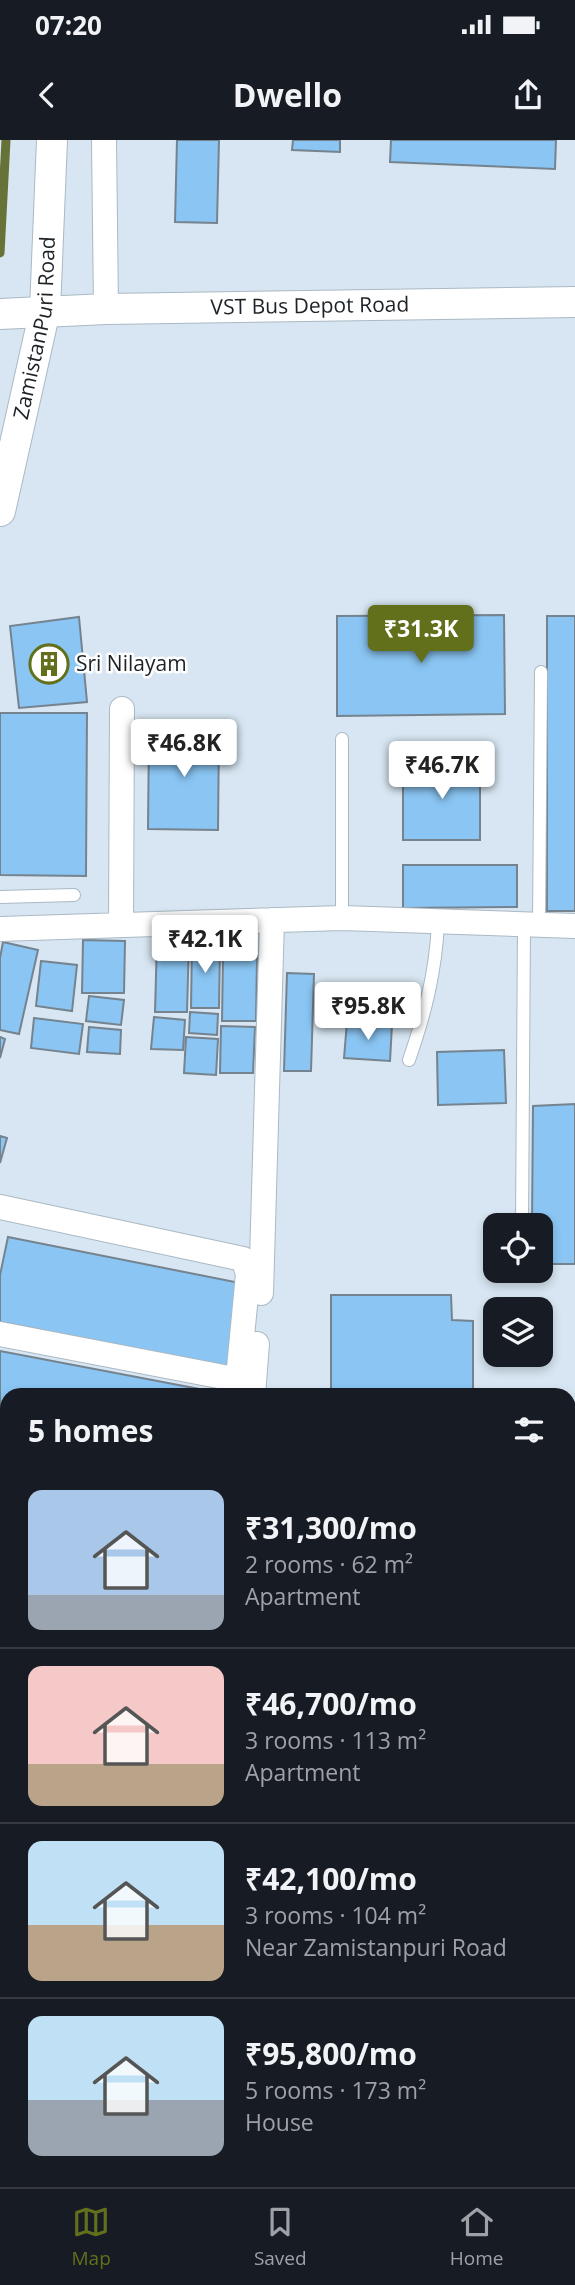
<!DOCTYPE html>
<html lang="en">
<head>
<meta charset="utf-8">
<style>
	body { margin:0; font-family:"Open Sans",sans-serif; background:#242831; color:#f1f3f6; height:100vh; display:flex; flex-direction:column; font-size:26px; white-space:nowrap }
	* { box-sizing:border-box; margin:0 }
	p { font-size:23px; color:#9ea1a6 }
	.icon { flex:none; width:38px; height:38px; fill:none; stroke:currentColor; stroke-width:2; stroke-linecap:round; stroke-linejoin:round }
	.map { position:relative; flex:1; overflow:hidden }
	.details { position:absolute; left:0px; top:1248px; width:576px; height:800px; display:flex; flex-direction:column; background:#171b24; border-radius:21px 21px 0 0; box-shadow:0 4px 10px #0003 }
	.details>* { flex:none }
	.controls { position:absolute; left:483px; top:1073px; display:grid; gap:14px }
	.controls a { display:grid; place-items:center; width:70px; height:70px; border-radius:14px; background:#171b24; box-shadow:0 4px 10px #0003; font-size:35px }
	.price { position:absolute; translate:-50% -60px; padding:0 16px; border-radius:7px; background:#fff; color:#222; font-size:23px; line-height:46px; filter:drop-shadow(0 2px 4px #0008) }
	.price::after { content:''; position:absolute; left:50%; top:42px; width:21px; height:16px; margin-left:-10px; background:inherit; clip-path:polygon(0 0,100% 0,50% 100%) }
	.price.current { background:#63701b; color:#fff }
	ul { padding:0; list-style:none }
	li { display:flex; align-items:center; gap:21px; height:175px; padding:0 28px }
	li+li { border-top:2px solid #363941 }
	li span { display:grid; place-items:center; flex:none; width:196px; height:140px; border-radius:14px; color:#555 }
	li>.icon { margin-inline-start:auto }
	span .icon { width:84px; height:84px; fill:#fffc; stroke-width:1 }
	li b { font-size:30px }
	h2 { display:flex; justify-content:space-between; align-items:center; height:84px; padding:0 28px; font-size:30px }
	.status { display:flex; justify-content:space-between; align-items:center; height:49px; padding:0 35px; background:#171b24; direction:ltr }
	.status svg { height:19px; fill:currentColor }
	header { display:flex; justify-content:space-between; align-items:center; height:91px; padding:0 28px; background:#171b24; font-size:32px; font-weight:700 }
	.tabs { display:flex; justify-content:space-around; align-items:center; height:98px; border-top:2px solid #363941; background:#171b24; font-size:19px; color:#9ea1a6 }
	.tabs a { display:grid; justify-items:center; gap:4px }
	.tabs .current { color:#63701b }
	.map>svg:first-child { display:block }
	.lines { fill:none; stroke-linecap:round; stroke-linejoin:round }
	.stream { stroke:#677239; stroke-width:9 }
	.building { fill:#8ac5f3; stroke:#75838e; stroke-width:2 }
	.service-casing { stroke:#aab9c4; stroke-width:14 }
	.minor-casing { stroke:#aab9c4; stroke-width:26 }
	.tertiary-casing { stroke:#aab9c4; stroke-width:32 }
	.service { stroke:#fff; stroke-width:12 }
	.minor { stroke:#fff; stroke-width:24 }
	.tertiary { stroke:#fff; stroke-width:30 }
	.labels { text-anchor:middle; stroke-width:5; stroke-linejoin:round; paint-order:stroke }
	.street-label { font-size:21px; fill:#1c2226; stroke:#fff }
	.poi-label { font-size:21px; fill:#1c2226; stroke:#fff; text-anchor:start }
</style>
</head>
<body>
<div class="status"><b>07:20</b><svg viewBox="0 0 49 12"><path d="M0 12V9h3v3zM5 12V6h3v6zM10 12V3h3v9zM15 12V0h3v12zM26 1h20v11H26zM47 4h2v5h-2z"/></svg></div>
<header><svg class="icon" aria-label="back" viewBox="0 0 24 24"><path d="M15 5l-7 7 7 7"/></svg>Dwello<svg class="icon" aria-label="share" viewBox="0 0 24 24"><path d="M12 15V3M7 8l5-5 5 5M5 13v7h14v-7"/></svg></header>
<div class="map">
<svg width="575" height="2047" viewBox="0 0 575 2047">
	<rect width="100%" height="100%" fill="#d7e6f2"/>
	<g class="lines">
		<path class="stream" d="M0,113L6,0"/>
	</g>
	<path class="building" d="M177,0H219L217,83L175,82Z
		M293,0H340V12L292,10Z
		M391,0H556L555,29L390,22Z
		M504,475L505,574L337,576V476Z
		M547,476H575V771H547Z
		M79,477L87,562L19,568L10,486Z
		M0,573H87L86,736L0,735Z
		M149,589H219L218,690L148,689Z
		M403,622H480V700H403Z
		M403,725H517V767L403,768Z
		M157,799L189,800L187,872H155Z
		M83,800L125,801L124,853H82Z
		M3,802L38,810L19,894L0,890V818Z
		M192,802L220,803L219,868H191Z
		M223,815L257,816L256,881H222Z
		M41,821L77,825L72,871L36,866Z
		M287,833L314,834L311,931H284Z
		M89,856L124,860L121,885L86,881Z
		M190,872L218,874L217,895L189,893Z
		M154,877L185,880L183,910L151,909Z
		M34,878L83,884L79,914L31,908Z
		M347,882L392,885L390,921L344,918Z
		M221,886L255,887L253,933H220Z
		M89,887L121,890L120,914L87,912Z
		M0,897L5,899L0,918Z
		M186,897L218,899L216,935L184,933Z
		M504,910L506,963L438,965L437,912Z
		M575,964V1124H541V1085H532L533,966Z
		M0,996L7,998L0,1023Z
		M8,1097L240,1143L228,1227L0,1182V1135Z
		M331,1155H451L452,1180L473,1181V1255H331Z
		M0,1211L231,1255H7V1314L0,1313Z
		M7,1407V1473L0,1472V1442Z
		M0,1484L7,1485V1561L0,1559Z
		M569,1520L575,1522L569,1557Z
		M0,1567L7,1568V1600L0,1599Z
		M575,1568V1591L570,1589Z
		M0,1606L7,1608V1653L0,1650Z
		M569,1611L575,1612V1630L569,1657Z
		M7,1733V1788L0,1787V1764Z
		M2,1847L7,1848V1887L0,1885Z
		M569,1881L575,1883V1929L569,1928Z
		M575,1957V2024L569,2022V1986Z
		M349,2040H403L402,2047H371Z
		M410,2040H450L448,2047H408Z
		M457,2040H499L498,2047H455Z
		M509,2040H544L542,2047H507Z"/>
	<g class="lines">
		<g class="service-casing">
			<path id="service" d="M342,599V778
				M0,757L74,755
				M539,785L541,532
				M409,920C425,874 436,831 438,782
				M522,1085L524,786"/>
		</g>
		<g class="minor-casing">
			<path id="minor" d="M104,0L106,169
				M121,785L122,569
				M0,789L342,778L575,786
				M0,1067L243,1119L248,1134L239,1228L234,1239L0,1194
				M261,1153L272,780
				M253,1255L257,1204
				M0,1371L7,1373
				M569,1498L575,1499
				M0,1665L7,1666
				M569,1757L575,1727
				M0,1811L7,1812
				M569,1934L575,1935
				M139,2040L168,2047
				M29,2047L31,2040"/>
		</g>
		<g class="tertiary-casing">
			<g id="tertiary">
				<path id="s1" d="M0,174L106,169L575,162"/>
				<path id="s2" d="M0,371L45,170L52,0"/>
			</g>
		</g>
		<use href="#service" class="service"/>
		<use href="#minor" class="minor"/>
		<use href="#tertiary" class="tertiary"/>
	</g>
	<defs>
		<g id="building-ring" transform="scale(2.0125)"><circle r="9.5" fill="#fff" stroke="#63701b" stroke-width="1.5"/><path d="M-4-6H4V6H1V3H-1V6H-4ZM-2.5-4.3h1.7v1.8h-1.7ZM.8-4.3h1.7v1.8H.8ZM-2.5-1h1.7V.8h-1.7ZM.8-1h1.7V.8H.8Z" fill="#63701b"/></g>
	</defs>
	<g fill-rule="evenodd">
		<use href="#building-ring" x="49" y="524"/>
	</g>
	<g class="labels">
		<g class="street-label">
			<text dy="7" stroke="none"><textPath href="#s1" startOffset="310">VST Bus Depot Road</textPath></text>
			<text dy="7" stroke="none"><textPath href="#s2" startOffset="187">ZamistanPuri Road</textPath></text>
		</g>
		<g class="poi-label">
			<text x="76" y="531">Sri Nilayam</text>
		</g>
	</g>
</svg>
<div class="controls">
<a><svg class="icon" aria-label="locate" viewBox="0 0 24 24"><circle cx="12" cy="12" r="6"/><path d="M12 2v4M12 18v4M2 12h4M18 12h4"/></svg></a>
<a><svg class="icon" aria-label="layers" viewBox="0 0 24 24"><path d="M12 4l9 5-9 5-9-5zM3 14l9 5 9-5"/></svg></a>
</div>
<b class="price current" style="left:421px;top:525px">₹31.3K</b>
<b class="price" style="left:184px;top:639px">₹46.8K</b>
<b class="price" style="left:442px;top:661px">₹46.7K</b>
<b class="price" style="left:205px;top:835px">₹42.1K</b>
<b class="price" style="left:368px;top:902px">₹95.8K</b>
<section class="details">
<h2>5 homes<svg class="icon" aria-label="filters" viewBox="0 0 24 24"><path d="M4 7h16M4 17h16"/><circle cx="9" cy="7" r="2"/><circle cx="15" cy="17" r="2"/></svg></h2>
<ul>
<li><span style="background:linear-gradient(#a9c7e8 75%,#9aa5b1 0)"><svg class="icon" aria-label="home" viewBox="0 0 24 24"><path d="M3 11l9-7 9 7M6 9v11h12V9"/></svg></span><div><b>₹31,300/mo</b><p>2 rooms · 62 m²</p><p>Apartment</p></div></li>
<li><span style="background:linear-gradient(#f6c9c9 70%,#b9a48a 0)"><svg class="icon" aria-label="home" viewBox="0 0 24 24"><path d="M3 11l9-7 9 7M6 9v11h12V9"/></svg></span><div><b>₹46,700/mo</b><p>3 rooms · 113 m²</p><p>Apartment</p></div></li>
<li><span style="background:linear-gradient(#bfe0f5 60%,#b9a48a 0)"><svg class="icon" aria-label="home" viewBox="0 0 24 24"><path d="M3 11l9-7 9 7M6 9v11h12V9"/></svg></span><div><b>₹42,100/mo</b><p>3 rooms · 104 m²</p><p>Near Zamistanpuri Road</p></div></li>
<li><span style="background:linear-gradient(#bfe0f5 60%,#9aa5b1 0)"><svg class="icon" aria-label="home" viewBox="0 0 24 24"><path d="M3 11l9-7 9 7M6 9v11h12V9"/></svg></span><div><b>₹95,800/mo</b><p>5 rooms · 173 m²</p><p>House</p></div></li>
</ul>
</section>
</div>
<nav class="tabs">
<a class="current"><svg class="icon" aria-label="map" viewBox="0 0 24 24"><path d="M3 6l6-2 6 2 6-2v14l-6 2-6-2-6 2zM9 4v14M15 6v14"/></svg>Map</a>
<a><svg class="icon" aria-label="saved" viewBox="0 0 24 24"><path d="M7 4h10v16l-5-4-5 4z"/></svg>Saved</a>
<a><svg class="icon" aria-label="home" viewBox="0 0 24 24"><path d="M3 11l9-7 9 7M6 9v11h12V9"/></svg>Home</a>
</nav>
</body>
</html>
